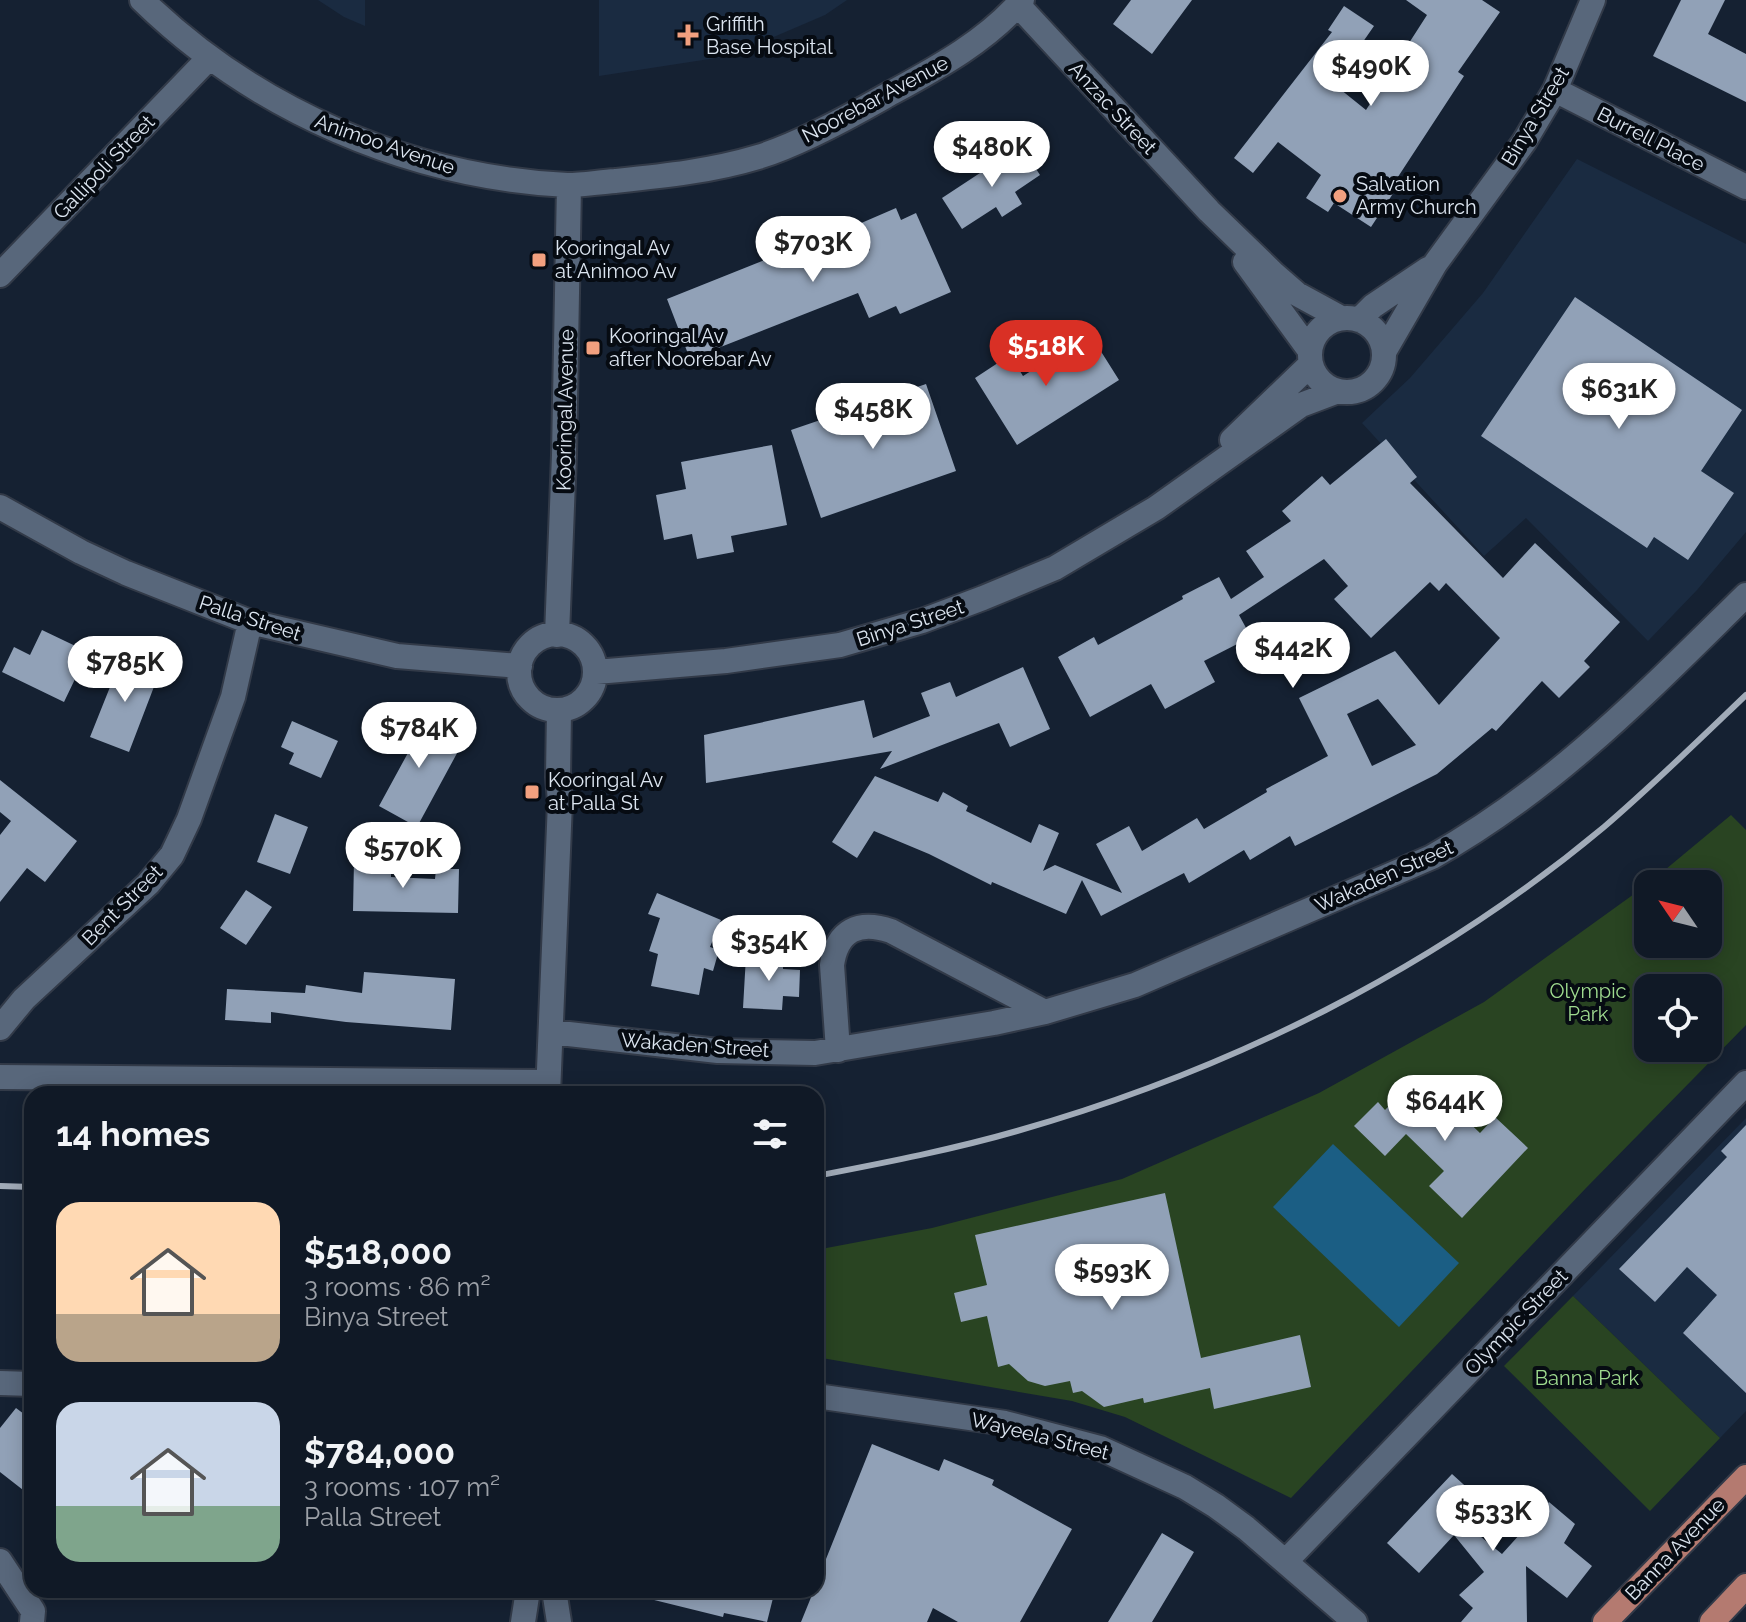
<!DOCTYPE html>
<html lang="en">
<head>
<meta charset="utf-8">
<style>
	body { margin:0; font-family:Raleway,sans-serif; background:#1e2632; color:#f1f3f6; height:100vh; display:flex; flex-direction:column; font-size:30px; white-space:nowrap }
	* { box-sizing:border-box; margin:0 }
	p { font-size:26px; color:#9ca0a7 }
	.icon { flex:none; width:44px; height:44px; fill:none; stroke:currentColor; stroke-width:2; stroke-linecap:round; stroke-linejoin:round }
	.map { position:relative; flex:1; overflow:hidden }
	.details { position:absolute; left:24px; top:1086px; width:800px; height:512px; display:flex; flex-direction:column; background:#101926; border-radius:24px; box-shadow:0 4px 20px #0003,0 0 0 2px #303843 }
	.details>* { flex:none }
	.needle { width:52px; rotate:305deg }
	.tools { position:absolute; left:1634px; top:870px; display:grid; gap:16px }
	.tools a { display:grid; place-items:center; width:88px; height:88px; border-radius:16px; background:#101926; box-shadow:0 4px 20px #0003,0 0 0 2px #303843; font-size:40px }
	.price { position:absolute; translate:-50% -68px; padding:0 18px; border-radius:28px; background:#fff; color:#222; font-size:26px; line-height:52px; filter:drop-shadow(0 2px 4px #0008) }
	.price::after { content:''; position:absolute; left:50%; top:48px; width:24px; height:18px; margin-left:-12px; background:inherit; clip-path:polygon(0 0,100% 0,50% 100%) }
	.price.selected { background:#d93025; color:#fff }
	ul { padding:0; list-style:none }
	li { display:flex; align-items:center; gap:24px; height:200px; padding:0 32px }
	li span { display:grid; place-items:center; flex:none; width:224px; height:160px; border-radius:24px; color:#555 }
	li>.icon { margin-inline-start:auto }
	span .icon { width:96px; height:96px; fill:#fffc; stroke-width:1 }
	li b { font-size:34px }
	h2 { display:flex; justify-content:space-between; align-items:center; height:96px; padding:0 32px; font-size:34px }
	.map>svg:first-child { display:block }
	.built { fill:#1a2b41 }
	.green { fill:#294422; fill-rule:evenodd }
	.water { fill:#1b5e84 }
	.building { fill:#91a1b7; fill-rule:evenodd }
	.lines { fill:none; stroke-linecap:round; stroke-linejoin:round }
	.minor-casing { stroke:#323a48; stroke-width:28 }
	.major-casing { stroke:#323a48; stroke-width:28 }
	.minor { stroke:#58677b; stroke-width:24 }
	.major { stroke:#b47a70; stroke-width:24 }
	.rail { stroke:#a1abb8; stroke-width:6 }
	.poi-dot { fill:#f2a07f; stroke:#060b12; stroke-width:3 }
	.labels { text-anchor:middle; stroke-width:8; stroke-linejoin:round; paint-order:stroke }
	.poi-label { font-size:20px; fill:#dce5f0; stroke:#060b12; text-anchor:start }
	.street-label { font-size:20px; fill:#dce5f0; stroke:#060b12 }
	.park-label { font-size:20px; fill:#9fdb8f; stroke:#060b12 }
</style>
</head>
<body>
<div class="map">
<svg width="1746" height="1622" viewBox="0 0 1746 1622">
	<rect width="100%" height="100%" fill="#152132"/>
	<path class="built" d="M318,0H365V26L344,17Z
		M599,0H847L825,15L729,56L599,76Z
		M1577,159L1746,244V532L1697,590L1648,641L1526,518L1484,556L1362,423L1410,378L1483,293Z
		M1746,1118V1411L1720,1438L1573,1296Z"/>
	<path class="green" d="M1731,815L1746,830V1025L1586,1188L1291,1498L1125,1417L1072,1401L816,1357V1250L932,1228L1122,1179L1319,1093L1484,1002L1648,884V944H1708V884H1648ZM1648,988H1708V1048H1648Z
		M1573,1296L1720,1438L1650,1511L1504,1366Z"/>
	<path class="water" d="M1333,1144L1459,1263L1399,1327L1273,1207Z"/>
	<path class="building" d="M1131,0H1192L1152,54L1113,24Z
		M1406,0H1482L1500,12L1458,72L1464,76L1392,186L1396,189L1371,227L1334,203L1328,212L1306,198L1321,175L1278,142L1253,173L1234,158L1332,32L1328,30L1344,6L1374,26L1358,49L1350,44L1325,77L1366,110L1427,15Z
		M1681,0H1725L1708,34L1746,54V102L1653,56Z
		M1021,146L1040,175L1015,192L1022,204L1002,217L996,207L962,229L942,198Z
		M896,208L901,220L916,213L951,292L900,314L896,306L869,318L858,293L690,359L667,299L792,249L786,234L817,222L834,266L870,250L859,224Z
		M1575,297L1742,410L1701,471L1734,493L1688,560L1654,537L1647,548L1481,436Z
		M1090,334L1119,380L1017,445L975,378L1010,355L1023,376Z
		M926,384L956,471L821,518L791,430Z
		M1386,439L1417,477L1410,483L1503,578L1535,543L1620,622L1584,661L1590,667L1559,698L1542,681L1496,731L1492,728L1437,774L1295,846L1290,836L1250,860L1244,850L1189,883L1184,873L1101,916L1082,880L1066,914L992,882L991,885L929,854L874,831L857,858L832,842L875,776L938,802L943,792L968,806L966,811L1031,843L1039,824L1059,833L1043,871L1055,865L1122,893L1096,844L1129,826L1142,851L1197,818L1204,829L1267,792L1266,789L1328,756L1299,698L1395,651L1439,705L1500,638L1446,583L1439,591L1430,582L1371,638L1334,599L1348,586L1324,559L1239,615L1251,637L1204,661L1215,682L1165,709L1151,684L1090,717L1058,657L1094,637L1098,645L1183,599L1182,596L1219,577L1231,599L1264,577L1246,551L1291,521L1282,511L1322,476L1330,485ZM1378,699L1416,745L1372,766L1347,714Z
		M772,445L787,525L731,536L734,552L697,559L692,534L664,540L656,495L686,489L681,462Z
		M42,630L88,652L64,702L2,672L14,647L30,655Z
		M122,657L160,671L129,752L90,737Z
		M1023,667L1050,729L1010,747L999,723L880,769L892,751L706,783L704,735L864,700L873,738L930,716L921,693L950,682L956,697Z
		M407,714L462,744L417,827L379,806L409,751L392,742Z
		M292,721L338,741L321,778L289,764L294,753L281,747Z
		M0,780L77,841L45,882L27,868L0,902V835L11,821L0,812Z
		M275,814L308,827L290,874L257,862Z
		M354,861L391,862V877L435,879L436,869H459L458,913L353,911Z
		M246,890L272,907L246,945L220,928Z
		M657,893L721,920L710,947L719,950L713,971L704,968L699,995L651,986L658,954L649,951L660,918L648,914Z
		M746,956L783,957V969L800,970L799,997L783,996L782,1010L743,1008Z
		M364,972L455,979L451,1030L346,1022L271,1012V1023L225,1020L227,989L305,993L306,985L362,993Z
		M1419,1075L1480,1133L1495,1117L1528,1148L1462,1218L1429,1186L1444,1171L1406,1134L1385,1156L1354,1126L1378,1102L1385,1110Z
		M1746,1125V1393L1683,1333L1717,1295L1687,1267L1655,1302L1619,1269L1727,1157L1721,1151Z
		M1165,1193L1201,1358L1300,1335L1311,1387L1214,1409L1210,1388L1144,1403L1143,1398L1104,1407L1082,1391L1073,1393L1070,1381L1045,1386L1028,1381L1009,1364L998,1367L987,1316L961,1322L954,1293L987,1285L975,1235Z
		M16,1408L32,1420V1497L0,1472V1428Z
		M872,1444L939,1471L944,1459L994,1480L992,1485L1072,1529L1020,1622H958L933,1608L927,1622H801L814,1590H816V1584Z
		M1452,1474L1484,1503L1465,1524L1502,1554L1549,1502L1575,1524L1564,1543L1592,1566L1567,1598L1526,1566L1527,1622H1461L1473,1608L1459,1595L1484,1572L1454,1535L1419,1573L1387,1543Z
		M1162,1533L1194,1552L1152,1622H1108Z
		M643,1590H775L767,1622L724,1613L723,1617L642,1597Z"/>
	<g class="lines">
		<g class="minor-casing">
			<path id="minor" d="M142,0C255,110 409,177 567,185C583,185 599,182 615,181C663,176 712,171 758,157C797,145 849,117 884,97C933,70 985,43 1022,0
				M1018,5L1209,211L1274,274L1297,294L1341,318
				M1555,90L1746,187
				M1245,262L1310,351
				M0,275L209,58
				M1310 355a37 37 0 1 1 74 0a37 37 0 1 1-74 0Z
				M1359,320L1373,306L1428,269
				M1384,352L1435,264L1524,142L1555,90L1593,0
				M1232,440L1311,364
				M0,507L81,552L126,573L250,622L397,656L520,666
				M519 672a38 38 0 1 1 76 0a38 38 0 1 1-76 0Z
				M557,635L564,455L569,185
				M596,672L726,661L840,645L922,621L983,598L1055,568L1156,508L1301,405L1338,391
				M0,1028L24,999L148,884L172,855L189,819L233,697L250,622
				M551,1032L718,1051L815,1053L994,1023L1045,1012L1135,985L1432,857C1555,788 1646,693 1746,595
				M838,1050L832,965C837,930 859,920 891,931L1045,1012
				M0,1077L548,1082
				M548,1094L560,802L558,777L559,710
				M0,1383L32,1384
				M816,1396L1005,1423L1100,1448L1185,1487L1216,1506L1246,1528L1355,1622
				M0,1561L33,1611L32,1622
				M1286,1561L1746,1083
				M554,1590L559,1622
				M523,1622L528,1590"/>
		</g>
		<g class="major-casing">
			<path id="major" d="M1605,1622L1746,1477
				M1712,1622L1746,1586"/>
		</g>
		<use href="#minor" class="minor"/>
		<use href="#major" class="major"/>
		<path class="rail" d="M816,1176C883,1163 951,1150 1017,1131C1229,1071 1434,969 1604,827C1653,785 1699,740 1746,695
			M0,1186L32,1187"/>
	</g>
	<g class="poi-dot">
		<path d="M684 23h8v8h8v8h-8v8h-8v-8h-8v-8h8z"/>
		<circle cx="1340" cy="196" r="8"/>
		<rect x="531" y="252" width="16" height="16" rx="4"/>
		<rect x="585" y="340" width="16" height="16" rx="4"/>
		<rect x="524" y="784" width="16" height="16" rx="4"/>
	</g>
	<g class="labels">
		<g class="poi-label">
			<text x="706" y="31">Griffith<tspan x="706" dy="23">Base Hospital</tspan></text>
			<text x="1356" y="191">Salvation<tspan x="1356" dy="23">Army Church</tspan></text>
			<text x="555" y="255">Kooringal Av<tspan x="555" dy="23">at Animoo Av</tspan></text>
			<text x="609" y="343">Kooringal Av<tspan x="609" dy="23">after Noorebar Av</tspan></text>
			<text x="548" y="787">Kooringal Av<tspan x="548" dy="23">at Palla St</tspan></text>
		</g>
		<g class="street-label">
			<text transform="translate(875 99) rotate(-28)" y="7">Noorebar Avenue</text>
			<text transform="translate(1113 108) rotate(47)" y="7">Anzac Street</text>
			<text transform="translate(1535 116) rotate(-59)" y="7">Binya Street</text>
			<text transform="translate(1651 139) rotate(27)" y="7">Burrell Place</text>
			<text transform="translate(385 144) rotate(19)" y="7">Animoo Avenue</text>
			<text transform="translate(104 167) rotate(-46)" y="7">Gallipoli Street</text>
			<text transform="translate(565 410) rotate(-89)" y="7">Kooringal Avenue</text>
			<text transform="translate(250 618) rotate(18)" y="7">Palla Street</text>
			<text transform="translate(910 623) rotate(-18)" y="7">Binya Street</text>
			<text transform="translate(1384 876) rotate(-24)" y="7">Wakaden Street</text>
			<text transform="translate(122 905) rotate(-45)" y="7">Bent Street</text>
			<text transform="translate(695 1045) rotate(4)" y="7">Wakaden Street</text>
			<text transform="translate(1516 1322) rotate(-46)" y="7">Olympic Street</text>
			<text transform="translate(1040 1436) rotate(14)" y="7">Wayeela Street</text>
			<text transform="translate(1675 1549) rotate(-46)" y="7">Banna Avenue</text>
		</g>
		<g class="park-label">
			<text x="1588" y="998">Olympic<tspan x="1588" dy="23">Park</tspan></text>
			<text x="1587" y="1385">Banna Park</text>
		</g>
	</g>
</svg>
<div class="tools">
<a><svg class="needle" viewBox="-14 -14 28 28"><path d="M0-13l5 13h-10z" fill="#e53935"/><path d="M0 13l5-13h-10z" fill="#9ca0a7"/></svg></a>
<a><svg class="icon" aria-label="locate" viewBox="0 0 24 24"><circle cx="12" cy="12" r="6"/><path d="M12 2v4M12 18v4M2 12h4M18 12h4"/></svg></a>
</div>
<b class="price" style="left:1371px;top:108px">$490K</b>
<b class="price" style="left:992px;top:189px">$480K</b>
<b class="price" style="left:813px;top:284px">$703K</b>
<b class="price selected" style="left:1046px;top:388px">$518K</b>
<b class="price" style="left:1619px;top:431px">$631K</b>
<b class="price" style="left:873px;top:451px">$458K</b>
<b class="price" style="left:1293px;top:690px">$442K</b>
<b class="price" style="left:125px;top:704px">$785K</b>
<b class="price" style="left:419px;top:770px">$784K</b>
<b class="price" style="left:403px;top:890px">$570K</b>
<b class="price" style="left:769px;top:983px">$354K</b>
<b class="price" style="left:1445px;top:1143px">$644K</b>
<b class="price" style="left:1112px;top:1312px">$593K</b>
<b class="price" style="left:1493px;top:1553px">$533K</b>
<section class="details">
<h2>14 homes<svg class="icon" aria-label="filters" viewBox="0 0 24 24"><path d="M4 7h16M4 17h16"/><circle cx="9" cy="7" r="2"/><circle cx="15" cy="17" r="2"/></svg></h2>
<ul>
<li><span style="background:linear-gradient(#ffd9b3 70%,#b9a48a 0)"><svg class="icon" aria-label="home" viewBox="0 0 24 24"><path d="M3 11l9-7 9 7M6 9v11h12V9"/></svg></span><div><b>$518,000</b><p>3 rooms · 86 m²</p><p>Binya Street</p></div></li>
<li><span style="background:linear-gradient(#c9d6e8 65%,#7fa58c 0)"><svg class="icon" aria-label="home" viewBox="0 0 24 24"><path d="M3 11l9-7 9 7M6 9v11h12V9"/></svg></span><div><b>$784,000</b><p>3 rooms · 107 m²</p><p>Palla Street</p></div></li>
</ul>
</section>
</div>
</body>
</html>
